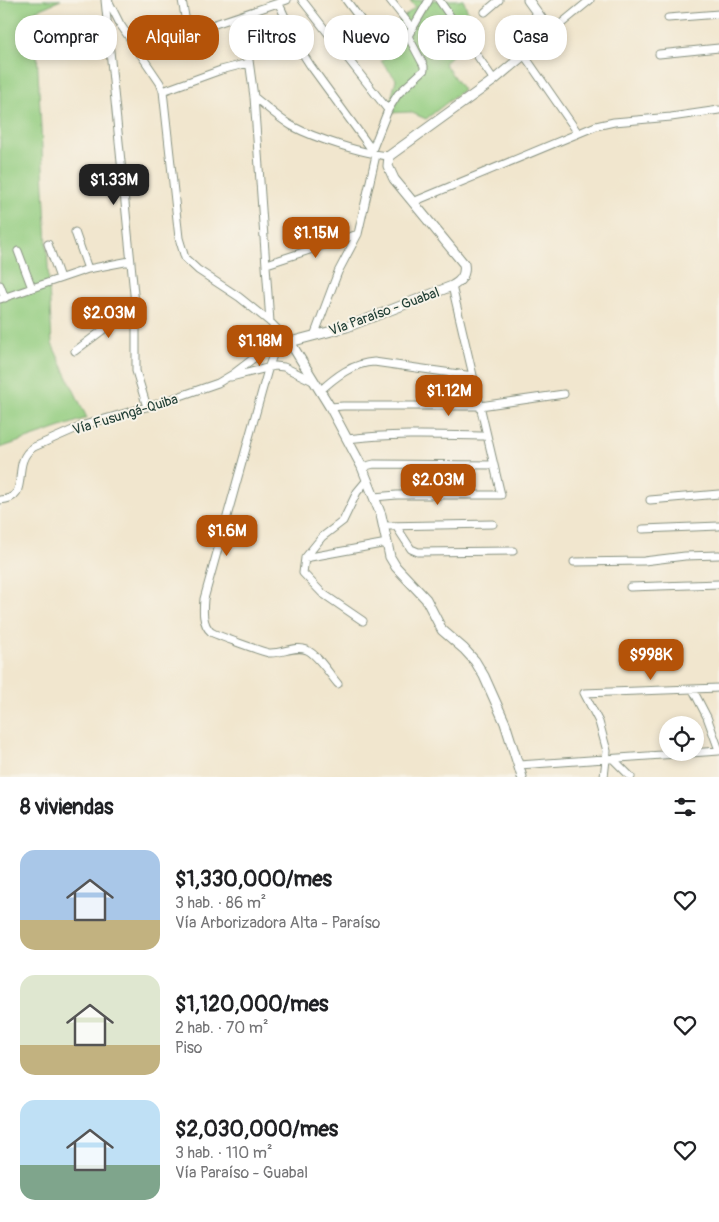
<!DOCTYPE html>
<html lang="es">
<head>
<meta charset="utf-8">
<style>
	body { margin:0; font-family:Pangolin,sans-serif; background:#f2f2f2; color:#202124; height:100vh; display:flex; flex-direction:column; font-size:19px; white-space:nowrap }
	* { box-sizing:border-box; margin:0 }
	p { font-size:16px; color:#757577 }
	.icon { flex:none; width:28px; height:28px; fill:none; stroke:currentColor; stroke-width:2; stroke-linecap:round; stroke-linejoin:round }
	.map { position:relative; height:777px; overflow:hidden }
	.details { display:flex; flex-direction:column; background:#fff; flex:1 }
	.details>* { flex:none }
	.top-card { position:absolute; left:15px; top:15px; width:690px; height:45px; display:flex; gap:10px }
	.tools { position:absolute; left:659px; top:716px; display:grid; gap:10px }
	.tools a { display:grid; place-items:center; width:45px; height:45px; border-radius:50%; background:#fff; box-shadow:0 2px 8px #0003; font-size:25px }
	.price { position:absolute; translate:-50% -42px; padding:0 11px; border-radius:10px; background:#b45309; color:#fff; font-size:16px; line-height:32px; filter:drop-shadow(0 1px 2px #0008) }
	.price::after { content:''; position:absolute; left:50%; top:30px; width:15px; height:11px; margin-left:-8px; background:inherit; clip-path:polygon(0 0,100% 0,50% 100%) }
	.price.current { background:#222; color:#fff }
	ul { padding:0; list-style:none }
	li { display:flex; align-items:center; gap:15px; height:125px; padding:0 20px }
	li span { display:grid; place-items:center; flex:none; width:140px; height:100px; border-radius:15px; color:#555 }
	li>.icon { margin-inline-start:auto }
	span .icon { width:60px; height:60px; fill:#fffc; stroke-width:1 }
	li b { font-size:21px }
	h2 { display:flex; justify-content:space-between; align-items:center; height:60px; padding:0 20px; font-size:21px }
	.tag { padding:0 18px; border-radius:20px; background:#fff; box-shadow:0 2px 8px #0003; font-size:18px; line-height:45px }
	.tag.current { background:#b45309; color:#fff }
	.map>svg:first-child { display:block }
	.green { fill:#94cd81; stroke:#5a855a }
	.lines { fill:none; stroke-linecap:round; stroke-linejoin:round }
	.minor-casing { stroke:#889281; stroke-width:9 }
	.tertiary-casing { stroke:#889281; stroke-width:11 }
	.minor { stroke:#fff; stroke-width:7 }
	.tertiary { stroke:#fff; stroke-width:9 }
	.labels { text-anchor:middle; stroke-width:4; stroke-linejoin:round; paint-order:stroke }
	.street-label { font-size:14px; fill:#1f3d34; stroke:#f7f3e8 }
</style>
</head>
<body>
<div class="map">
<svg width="719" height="777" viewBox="0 0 719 777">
	<rect width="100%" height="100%" fill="#f7f3e8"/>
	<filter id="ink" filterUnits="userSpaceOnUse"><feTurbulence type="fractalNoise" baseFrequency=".02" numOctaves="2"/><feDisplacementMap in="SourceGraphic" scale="10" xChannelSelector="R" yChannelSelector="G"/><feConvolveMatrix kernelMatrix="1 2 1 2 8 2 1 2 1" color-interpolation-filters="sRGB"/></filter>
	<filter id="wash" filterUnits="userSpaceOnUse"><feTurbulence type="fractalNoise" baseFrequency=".0096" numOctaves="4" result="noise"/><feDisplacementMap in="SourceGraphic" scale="20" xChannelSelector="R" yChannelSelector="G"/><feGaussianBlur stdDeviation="1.12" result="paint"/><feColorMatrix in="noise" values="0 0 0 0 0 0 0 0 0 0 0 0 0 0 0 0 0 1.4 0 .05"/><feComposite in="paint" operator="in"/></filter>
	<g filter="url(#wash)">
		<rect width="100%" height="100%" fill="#f1e6ce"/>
		<path class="green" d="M0,0H61L35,11L52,344L87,418L0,448Z
			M410,0H463L478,33L444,63L463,90L426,119L410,112L388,113L396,79L381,61L392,54L381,37L415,7Z"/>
	</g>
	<g filter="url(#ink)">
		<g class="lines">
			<g class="minor-casing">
				<path id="minor" d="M105,0L136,314V371L147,407
					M108,0L120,24L160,83L163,91L179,238L185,258L198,270L239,297L270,322L290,342
					M182,0L188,33
					M302,0L388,110
					M346,0L382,48H387L408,36
					M390,0L412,28
					M439,0L494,80
					M279,4L301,51L310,65L372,150
					M485,12L499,0
					M243,16L254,97L270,322
					M668,18L719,14
					M551,32L590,0
					M139,53L188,33L287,0
					M659,54L719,48
					M524,55L578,133
					M163,91L221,70L248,63
					M254,97C266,106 278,118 292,126C314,138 364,154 389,156
					M371,153L388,110L398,94L424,70V66L408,36L429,0
					M413,202L596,126L614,122L671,117L719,110
					M75,232L88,269
					M48,244L60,278
					M18,251L32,288
					M267,264L358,234
					M0,285L5,298
					M0,299L88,269L130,261
					M314,336L338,272L358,234L376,155
					M277,344L269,366L204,599C203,610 202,624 211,632C216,635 263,652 269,653C282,654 295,645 307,650C318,655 330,675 338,684
					M75,351L107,327L136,314
					M231,377L275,366L284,367L315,382
					M320,391C335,377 353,363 374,362L473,376
					M330,407L343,406H480L564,394
					M347,439C394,433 440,435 487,436
					M362,467L374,464L494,465
					M374,497L397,495H501L452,286
					M0,500C34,498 8,463 34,447L84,425L160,403L218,383L233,374L267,348L290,342
					M650,500L719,494
					M383,526L493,524
					M396,526L411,549L418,552L513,551
					M643,529L719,526
					M305,558L387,543
					M574,562L644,561L685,556L719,555
					M630,587L719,584
					M363,621L322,593L303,573L305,558L322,537L343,521L357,492L367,480
					M693,690L707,717L719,750
					M613,759L631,777
					M519,765L719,751
					M604,777L607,751L599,722L584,693L719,688"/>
			</g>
			<g class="tertiary-casing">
				<path id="tertiary" d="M522,777L505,723L484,676L475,661L464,649L442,630L426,599L396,567L390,557L381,515L362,467L330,407L290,342L347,327L452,286C461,281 466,275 464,264L394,179L388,166L389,156L494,80L551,32L528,0"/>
			</g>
			<use href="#minor" class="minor"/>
			<use href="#tertiary" class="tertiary"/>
		</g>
	</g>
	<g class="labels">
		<g class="street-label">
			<text transform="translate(384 311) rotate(-20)" y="5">Vía Paraíso - Guabal</text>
			<text transform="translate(125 414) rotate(-17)" y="5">Vía Fusungá-Quiba</text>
		</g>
	</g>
</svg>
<div class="tools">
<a><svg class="icon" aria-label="locate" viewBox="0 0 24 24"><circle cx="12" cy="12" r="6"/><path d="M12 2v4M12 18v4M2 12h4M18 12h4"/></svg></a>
</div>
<b class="price current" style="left:114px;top:206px">$1.33M</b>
<b class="price" style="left:316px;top:259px">$1.15M</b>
<b class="price" style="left:109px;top:339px">$2.03M</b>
<b class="price" style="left:260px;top:367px">$1.18M</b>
<b class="price" style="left:449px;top:417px">$1.12M</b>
<b class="price" style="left:438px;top:506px">$2.03M</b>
<b class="price" style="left:227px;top:557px">$1.6M</b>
<b class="price" style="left:651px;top:681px">$998K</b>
<div class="top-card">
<a class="tag">Comprar</a>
<a class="tag current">Alquilar</a>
<a class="tag">Filtros</a>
<a class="tag">Nuevo</a>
<a class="tag">Piso</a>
<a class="tag">Casa</a>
</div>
</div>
<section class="details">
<h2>8 viviendas<svg class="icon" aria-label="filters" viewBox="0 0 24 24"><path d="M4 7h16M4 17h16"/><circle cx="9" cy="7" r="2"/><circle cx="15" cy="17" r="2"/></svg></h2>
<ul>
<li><span style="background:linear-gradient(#a9c7e8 70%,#c2b280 0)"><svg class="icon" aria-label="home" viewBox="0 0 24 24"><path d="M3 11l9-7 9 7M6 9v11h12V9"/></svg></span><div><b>$1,330,000/mes</b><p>3 hab. · 86 m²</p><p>Vía Arborizadora Alta - Paraíso</p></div><svg class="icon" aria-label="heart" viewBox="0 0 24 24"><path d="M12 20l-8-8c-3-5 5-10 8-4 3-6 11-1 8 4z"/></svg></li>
<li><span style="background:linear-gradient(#dfe7d0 70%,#c2b280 0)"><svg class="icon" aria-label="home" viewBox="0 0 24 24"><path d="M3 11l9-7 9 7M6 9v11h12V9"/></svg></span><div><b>$1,120,000/mes</b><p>2 hab. · 70 m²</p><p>Piso</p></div><svg class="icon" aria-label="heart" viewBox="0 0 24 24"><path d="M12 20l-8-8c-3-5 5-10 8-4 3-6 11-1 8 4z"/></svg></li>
<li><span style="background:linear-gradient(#bfe0f5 65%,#7fa58c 0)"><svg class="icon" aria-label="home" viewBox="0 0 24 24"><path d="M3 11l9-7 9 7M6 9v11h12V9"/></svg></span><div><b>$2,030,000/mes</b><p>3 hab. · 110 m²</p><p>Vía Paraíso - Guabal</p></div><svg class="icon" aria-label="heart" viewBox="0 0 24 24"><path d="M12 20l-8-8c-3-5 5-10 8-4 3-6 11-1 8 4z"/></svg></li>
</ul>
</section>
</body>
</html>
